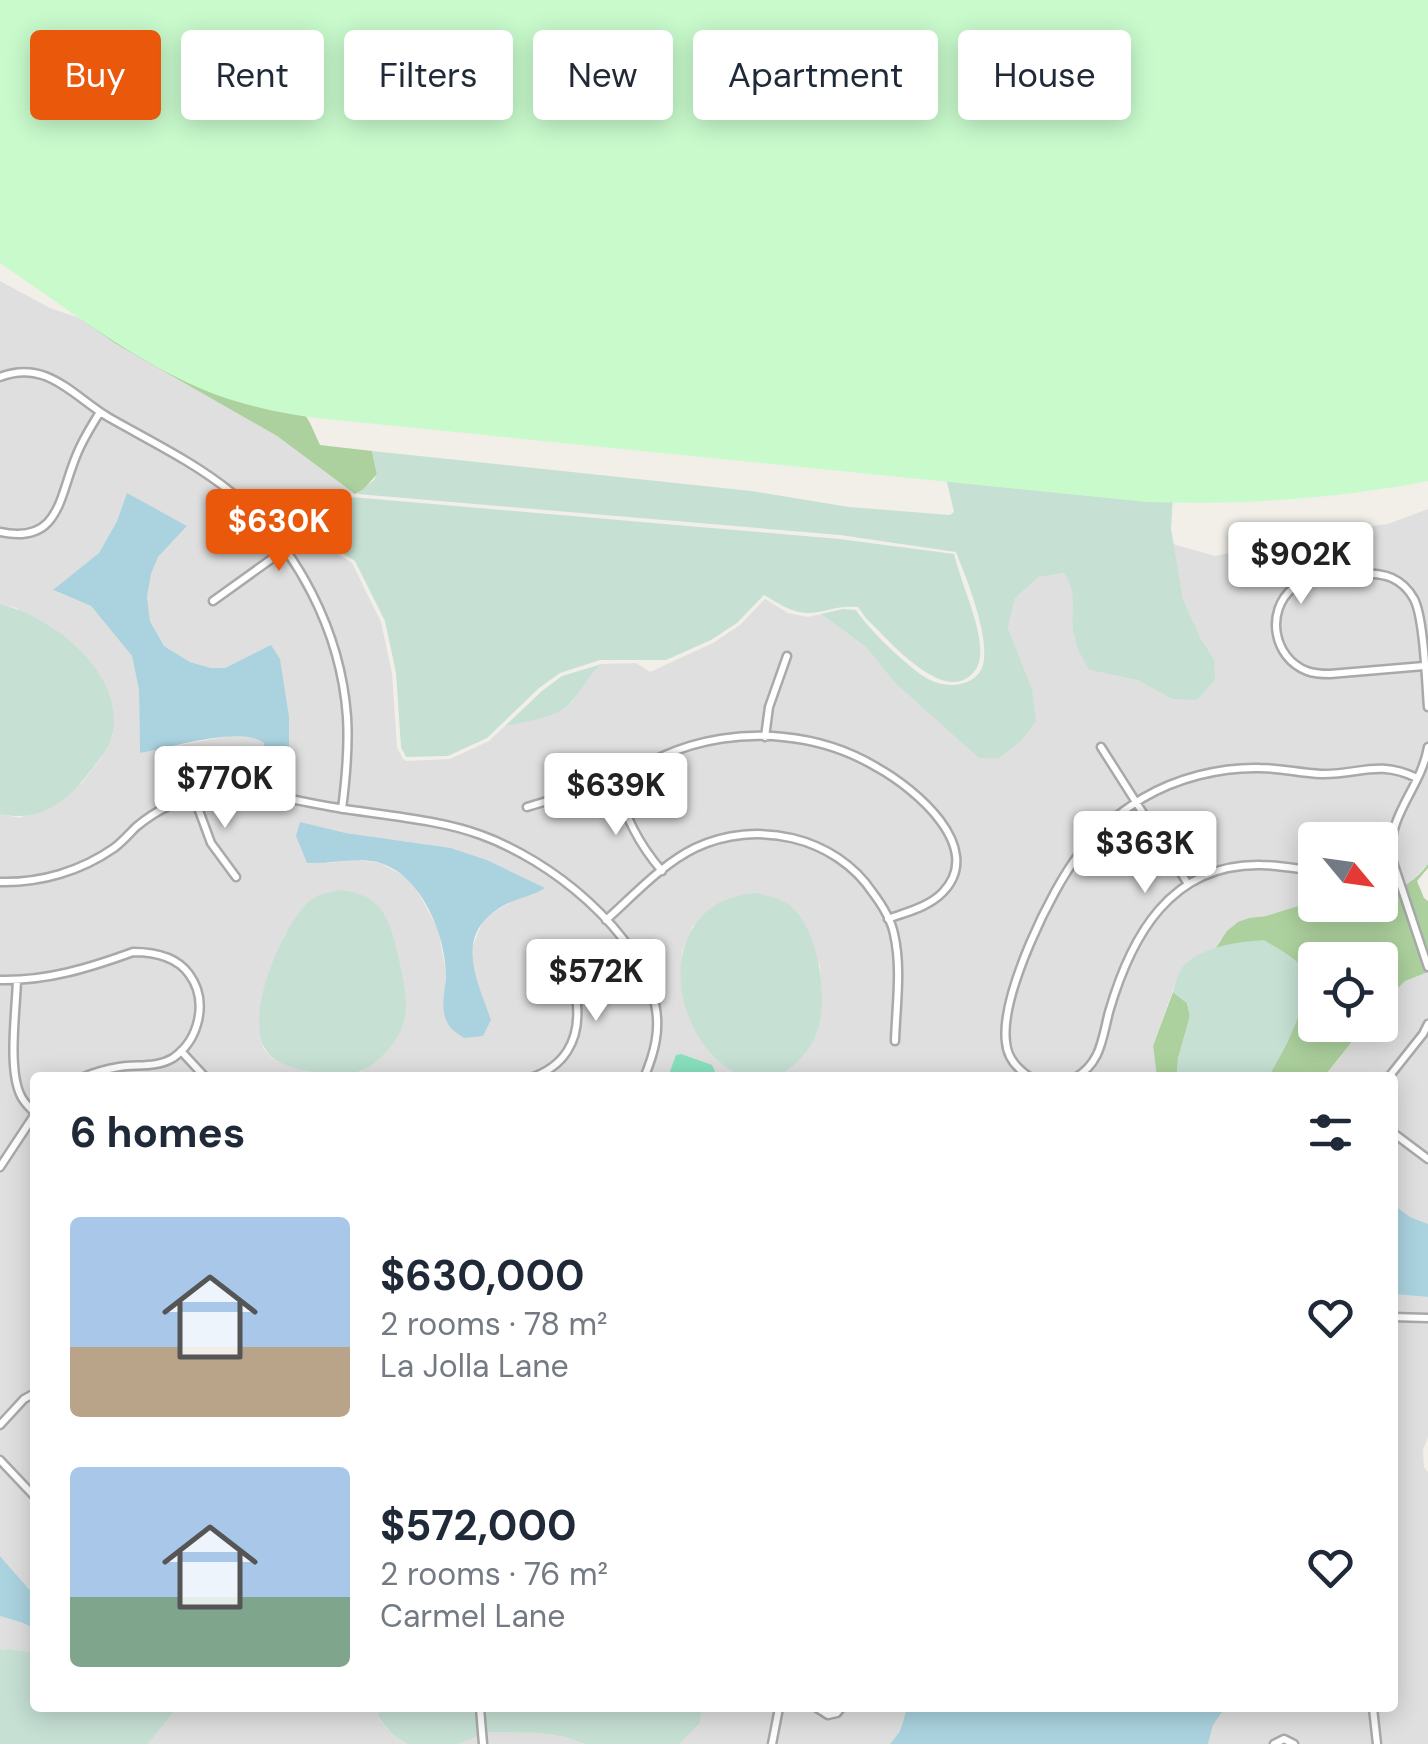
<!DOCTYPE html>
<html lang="en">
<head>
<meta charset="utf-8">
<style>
	body { margin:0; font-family:"DM Sans",sans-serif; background:#f2f2f3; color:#1f2937; height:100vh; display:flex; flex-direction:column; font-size:38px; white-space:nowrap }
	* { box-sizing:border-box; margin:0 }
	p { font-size:32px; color:#747a83 }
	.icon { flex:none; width:55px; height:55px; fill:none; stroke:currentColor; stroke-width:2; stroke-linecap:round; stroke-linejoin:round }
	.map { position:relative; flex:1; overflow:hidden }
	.side { position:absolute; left:30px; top:1072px; width:1368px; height:640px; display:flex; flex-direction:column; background:#fff; border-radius:10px; box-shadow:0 5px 25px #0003 }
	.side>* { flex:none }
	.hud { position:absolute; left:30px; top:30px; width:1370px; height:90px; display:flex; gap:20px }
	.needle { width:65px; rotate:119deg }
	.fabs { position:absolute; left:1298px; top:822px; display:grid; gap:20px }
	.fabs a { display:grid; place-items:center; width:100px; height:100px; border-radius:10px; background:#fff; box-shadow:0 5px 25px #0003; font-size:50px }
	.price { position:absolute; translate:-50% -85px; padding:0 22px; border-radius:10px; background:#fff; color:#222; font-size:32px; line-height:65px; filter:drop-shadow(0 2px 5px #0008) }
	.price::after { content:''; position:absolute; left:50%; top:60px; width:30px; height:22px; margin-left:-15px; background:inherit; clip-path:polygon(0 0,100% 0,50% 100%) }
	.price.selected { background:#ea580c; color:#fff }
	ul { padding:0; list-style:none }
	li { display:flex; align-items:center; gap:30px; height:250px; padding:0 40px }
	li span { display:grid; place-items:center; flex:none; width:280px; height:200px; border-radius:10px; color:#555 }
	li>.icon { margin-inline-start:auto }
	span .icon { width:120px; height:120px; fill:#fffc; stroke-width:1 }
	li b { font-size:42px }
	h2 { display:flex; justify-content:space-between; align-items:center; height:120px; padding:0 40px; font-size:42px }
	.chip { padding:0 35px; border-radius:10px; background:#fff; box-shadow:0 5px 25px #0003; font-size:35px; line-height:90px }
	.chip.selected { background:#ea580c; color:#fff }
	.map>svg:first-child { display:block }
	.residential { fill:#e0dfdf; fill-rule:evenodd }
	.forest { fill:#add19e }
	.wetland { fill:#c6e0d4 }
	.park { fill:#c8facc }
	.pitch { fill:#88e0be }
	.water { fill:#aad3df }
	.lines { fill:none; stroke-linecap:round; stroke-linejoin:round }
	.minor-casing { stroke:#a9a9a9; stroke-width:11 }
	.minor { stroke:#fff; stroke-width:6 }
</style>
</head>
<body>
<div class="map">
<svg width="1428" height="1744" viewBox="0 0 1428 1744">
	<rect width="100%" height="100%" fill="#f2efe9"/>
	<path class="residential" d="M0,281L50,308L79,318L116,344L277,436L355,494L325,493V527L330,549L352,563L381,622L392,673L397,747L403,759L406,761L450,759L489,741L505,726L546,717L572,702L584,682L602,664L636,663L650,672L713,643L740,625L765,599L788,613L808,617L821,614L867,648L893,681L936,718L1017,654L1008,628L1015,598L1039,577L1064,573L1071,583L1075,612L1074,637L1089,670L1137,680L1172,699L1214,659L1201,639L1183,599L1173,544L1215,556L1229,553L1242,541L1388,524L1428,509V864L1406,886L1391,893L1380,895V840H1315V905H1301L1266,916L1249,918L1220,940L1215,949L1199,955L1180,970L1153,1046L1157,1077H777L805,1054L822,996L820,966L804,924L693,925L682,952L681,985L733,1072L745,1077L35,1078V1596L0,1556V814L20,818L82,783L101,758L113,735L17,608L0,604ZM127,494L187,526L158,557L151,574L147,597L150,621L164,646L190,662L211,668H225L271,646L266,758L264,743L255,737L228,736L140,753L139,690L132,656L91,606L54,591L99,553L117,521ZM299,822L346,833L451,848L487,860L544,888L532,895L521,896L484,918L472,948V969L444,999L446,972L438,929L414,885L402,875L380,863L357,860L327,863ZM311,900L392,1045L363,1071L347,1075L314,1072L286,1065L272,1058L263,1048L284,935Z
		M1428,972V1224L1410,1217L1393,1203L1392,1078H1324L1365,1025H1380V1006L1384,1000L1405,981Z
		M1393,1294L1428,1297V1437L1423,1450L1424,1467L1428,1472V1744H1208L1213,1725L1225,1708H1392Z
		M0,1616L23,1623L35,1629V1653L10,1649L0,1650Z
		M177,1708H379L378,1718L392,1734L407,1744H148Z
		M702,1708H907L900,1731L890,1744H680L700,1723Z
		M486,1732L539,1733L565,1737L584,1744H458Z"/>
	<path class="forest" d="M79,318L290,390L310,423L320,445L372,451L377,474L363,490L355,494L277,436L116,344Z
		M1428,864V868L1417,881L1424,898L1428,901V972L1405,981L1380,1006V960H1315V1025H1365L1324,1077H1268L1288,1041L1215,949L1227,931L1238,922L1249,918L1266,916L1301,905H1380V895C1400,891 1416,880 1428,864Z
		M1173,992L1187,1003L1190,1016L1178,1059L1177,1077H1157L1153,1046Z"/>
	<path class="wetland" d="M372,451L751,491L849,507L950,515L954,512L943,465L1173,495L1171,529L1183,599L1201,639L1214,659L1215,680L1197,700L1172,699L1137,680L1089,670C1084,660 1077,650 1075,639C1068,616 1080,595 1064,573L1039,577L1015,598L1008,628L1032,690L1036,721L1021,741L999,758H979L893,681L867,648L821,614L843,609L856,610C869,630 903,662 923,676C934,683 948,687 960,684C970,682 980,676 983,665C990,636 967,580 956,552L840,535L357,494L374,480L377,474Z
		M328,495L839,539L954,554C961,582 974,609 979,637C981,650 982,664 972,674C942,705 886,637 865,617L858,607C837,605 827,612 809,613C793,614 778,603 764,595L737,623L711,640L666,660H600L560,673L539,688L487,738L448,756L406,757L401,747L396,673L385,621L355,561L333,547L329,526Z
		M0,604C51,616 123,671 113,731C112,743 102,756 95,765C72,797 43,824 0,814Z
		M602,664C589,675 583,688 572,701C557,719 527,721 505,726L542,691L562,676Z
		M341,890C353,892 368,895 376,904C390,917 395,942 399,960C403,979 409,1002 404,1021C398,1044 371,1074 345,1075C338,1076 330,1074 323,1073C306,1071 285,1068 272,1057C237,1029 282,922 312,899C321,893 331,892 341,890Z
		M756,893C768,896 782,898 792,907C819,933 829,997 817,1032C811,1051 794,1067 777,1077C767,1078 756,1079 746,1078C739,1076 732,1071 726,1067C662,1020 660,899 756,893Z
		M1264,940C1274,947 1288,953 1297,962C1321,988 1283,1052 1268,1077H1177L1178,1059L1190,1016L1187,1003L1173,992C1175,985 1177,975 1181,969C1200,946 1237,942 1264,940Z
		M10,1649L35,1653V1708H177L148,1744H0V1650Z
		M379,1708H702L700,1723L680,1744H584L565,1737L539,1733L487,1732L458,1744H407L392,1734L378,1717Z"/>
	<path class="park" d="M0,0H1428V481C1335,499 1241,505 1147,502L316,418C270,412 224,401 182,380C118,349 59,303 0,263Z"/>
	<path class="pitch" d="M681,1054L712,1065L715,1071L712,1077H668L676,1055Z"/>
	<path class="water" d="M127,493L187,526L158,557L151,574L147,597L150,621L164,646L190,662L211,668H225L271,645L280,659L289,717V765L285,777L266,772L264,743C241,725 170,748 140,753L139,690L132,656L91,606L53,590L99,553L117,521Z
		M300,822L346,833L451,848L487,860L545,888C532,897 515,898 501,907C453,936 477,979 491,1020L483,1036L464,1038C457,1033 451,1030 447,1022C440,1008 445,991 446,976C446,935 421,873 377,862C355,857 330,864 307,863L296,836Z
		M1392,1203L1410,1217L1428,1224V1297L1393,1294Z
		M0,1556L35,1596V1629L23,1623L0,1616Z
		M907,1708H1225L1213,1725L1208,1744H890L900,1731Z"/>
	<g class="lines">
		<g class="minor-casing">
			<path id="minor" d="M0,377C46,359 72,395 108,417C150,441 194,462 231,492C298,546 341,633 347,717C349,748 346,778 342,809
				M0,532C61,545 59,495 77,454C83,439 92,425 100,412
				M213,601L284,550
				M1424,666L1330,674C1322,674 1315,674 1307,671C1273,658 1265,611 1293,588C1310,574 1372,569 1392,578C1401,582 1409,590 1414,599C1424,618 1426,682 1428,707
				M765,737L769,707L787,656
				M1101,747L1188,884
				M1428,747C1421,788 1389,812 1391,856L1428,967
				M613,780C627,817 636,841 662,871
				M194,797L211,843L236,877
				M527,807C556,798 586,790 615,780C632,773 646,763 663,756C700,739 743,733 783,737C816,740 850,751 878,768C914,788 986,847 943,892C929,907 906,912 888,919
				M1380,865L1393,862
				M0,882C41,883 81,871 114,848C122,842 129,834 136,827C155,811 180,799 204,794C245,787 292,800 332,807C379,815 438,819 481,835C550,860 638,929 655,1004C661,1030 654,1054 644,1078
				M606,920C633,896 662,864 695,848C756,819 835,836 873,893C882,905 891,919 894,934C902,968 896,1007 895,1041
				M0,980C47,981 89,968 133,952C153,952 176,956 189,974C209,1001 199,1040 173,1058C156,1068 137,1064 119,1067C106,1069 93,1073 81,1078
				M17,980C16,1011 8,1067 20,1094C23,1102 29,1107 35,1113
				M181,1051L206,1078
				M530,1078C564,1067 580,1041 577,1005C576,998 575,989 571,983C563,972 550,965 539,959
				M1031,1078C1017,1069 1007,1058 1006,1042C1000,996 1051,889 1080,853C1097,831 1120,812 1143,798C1177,778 1220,767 1260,768C1280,768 1300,773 1321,774C1360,775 1377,759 1417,778
				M1075,1078C1101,1063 1102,1039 1109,1012C1131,936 1171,863 1261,865C1279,865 1297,869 1315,871
				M1388,1078L1423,1034L1428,1024
				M1392,1132L1428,1159
				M0,1167L35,1114
				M1392,1317L1428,1318
				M0,1425L24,1399L35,1393
				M0,1460L35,1497
				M480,1708L483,1744
				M817,1708L828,1715L837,1713L841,1708
				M1373,1708L1377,1744
				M772,1744L779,1708
				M1274,1744L1284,1739L1294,1744"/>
		</g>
		<use href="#minor" class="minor"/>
	</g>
</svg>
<div class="fabs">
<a><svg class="needle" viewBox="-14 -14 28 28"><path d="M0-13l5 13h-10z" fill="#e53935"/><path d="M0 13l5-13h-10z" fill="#747a83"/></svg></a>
<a><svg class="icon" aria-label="locate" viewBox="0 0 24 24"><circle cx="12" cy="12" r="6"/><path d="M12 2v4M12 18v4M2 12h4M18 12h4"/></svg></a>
</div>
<b class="price selected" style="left:279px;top:574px">$630K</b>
<b class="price" style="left:1301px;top:607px">$902K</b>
<b class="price" style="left:225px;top:831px">$770K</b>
<b class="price" style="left:616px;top:838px">$639K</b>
<b class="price" style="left:1145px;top:896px">$363K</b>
<b class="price" style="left:596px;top:1024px">$572K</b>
<div class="hud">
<a class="chip selected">Buy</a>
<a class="chip">Rent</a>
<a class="chip">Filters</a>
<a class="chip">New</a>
<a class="chip">Apartment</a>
<a class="chip">House</a>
</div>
<section class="side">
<h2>6 homes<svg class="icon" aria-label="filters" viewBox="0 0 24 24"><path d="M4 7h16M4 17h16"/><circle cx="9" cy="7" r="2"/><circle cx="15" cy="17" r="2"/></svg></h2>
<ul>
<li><span style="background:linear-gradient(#a9c7e8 65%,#b9a48a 0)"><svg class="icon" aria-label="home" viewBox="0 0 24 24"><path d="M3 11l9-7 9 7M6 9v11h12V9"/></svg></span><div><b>$630,000</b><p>2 rooms · 78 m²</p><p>La Jolla Lane</p></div><svg class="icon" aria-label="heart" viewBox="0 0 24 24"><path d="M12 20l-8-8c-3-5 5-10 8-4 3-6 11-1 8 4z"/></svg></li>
<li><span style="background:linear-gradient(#a9c7e8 65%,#7fa58c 0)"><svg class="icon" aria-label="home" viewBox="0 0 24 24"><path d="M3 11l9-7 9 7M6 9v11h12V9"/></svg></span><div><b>$572,000</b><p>2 rooms · 76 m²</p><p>Carmel Lane</p></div><svg class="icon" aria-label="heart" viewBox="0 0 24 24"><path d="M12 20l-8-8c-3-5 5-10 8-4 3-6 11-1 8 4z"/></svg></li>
</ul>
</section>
</div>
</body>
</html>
